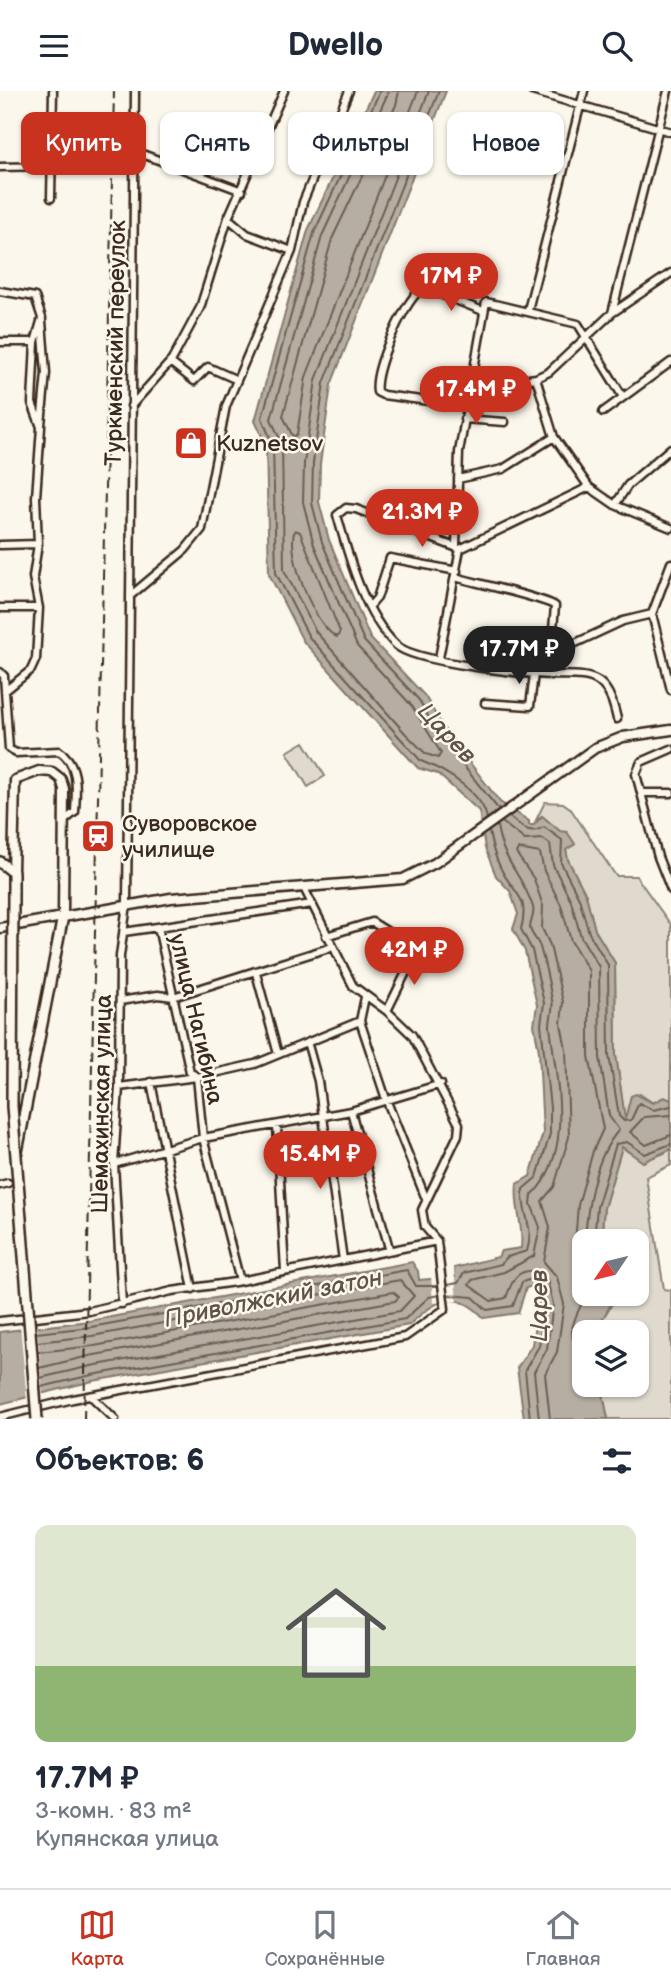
<!DOCTYPE html>
<html lang="ru">
<head>
<meta charset="utf-8">
<style>
	body { margin:0; font-family:"Balsamiq Sans",sans-serif; background:#f6f6f7; color:#1f2937; height:100vh; display:flex; flex-direction:column; font-size:26px; white-space:nowrap }
	* { box-sizing:border-box; margin:0 }
	p { font-size:23px; color:#747a83 }
	.icon { flex:none; width:38px; height:38px; fill:none; stroke:currentColor; stroke-width:2; stroke-linecap:round; stroke-linejoin:round }
	.map { position:relative; height:1328px; overflow:hidden }
	.panel { display:flex; flex-direction:column; background:#fff; flex:1 }
	.panel>* { flex:none }
	.banner { position:absolute; left:21px; top:21px; width:630px; height:63px; display:flex; gap:14px }
	.needle { width:46px; rotate:235deg }
	.fabs { position:absolute; left:572px; top:1138px; display:grid; gap:14px }
	.fabs a { display:grid; place-items:center; width:77px; height:77px; border-radius:14px; background:#fff; box-shadow:0 2px 5px #0004; font-size:35px }
	.price { position:absolute; translate:-50% -60px; padding:0 16px; border-radius:24px; background:#c8321e; color:#fff; font-size:23px; line-height:46px; filter:drop-shadow(0 2px 4px #0008) }
	.price::after { content:''; position:absolute; left:50%; top:42px; width:21px; height:16px; margin-left:-10px; background:inherit; clip-path:polygon(0 0,100% 0,50% 100%) }
	.price.active { background:#222; color:#fff }
	ul { padding:0; list-style:none }
	li { display:grid; align-content:center; gap:14px; height:371px; padding:0 35px }
	li+li { border-top:2px solid #e0e1e3 }
	li span { display:grid; place-items:center; height:217px; border-radius:14px; color:#555 }
	li>.icon { margin-inline-start:auto }
	span .icon { width:126px; height:126px; fill:#fffc; stroke-width:1 }
	li b { font-size:30px }
	h2 { display:flex; justify-content:space-between; align-items:center; height:84px; padding:0 35px; font-size:30px }
	.pill { padding:0 24px; border-radius:14px; background:#fff; box-shadow:0 2px 5px #0004; font-size:24px; line-height:63px }
	.pill.active { background:#c8321e; color:#fff }
	header { display:flex; justify-content:space-between; align-items:center; height:91px; padding:0 35px; background:#fff; font-size:32px; font-weight:600 }
	.tab-bar { display:flex; justify-content:space-around; align-items:center; height:98px; border-top:2px solid #e0e1e3; background:#fff; font-size:19px; color:#747a83 }
	.tab-bar a { display:grid; justify-items:center; gap:4px }
	.tab-bar .active { color:#c8321e }
	.map>svg:first-child { display:block }
	.green { fill:#dfd9ce; stroke:#8d8276; stroke-width:2 }
	.water { fill:#b6aea2; stroke:#85796d; stroke-width:2 }
	.pier { fill:#fbf7ec }
	.lines { fill:none; stroke-linecap:round; stroke-linejoin:round }
	.shore { stroke:#6c5f53; stroke-width:2 }
	.street-casing { stroke:#3b2a1e; stroke-width:11 }
	.secondary-casing { stroke:#3b2a1e; stroke-width:13 }
	.primary-casing { stroke:#3b2a1e; stroke-width:14 }
	.street { stroke:#fbf7ec; stroke-width:6 }
	.secondary { stroke:#fbf7ec; stroke-width:8 }
	.primary { stroke:#fbf7ec; stroke-width:9 }
	.rail { stroke:#3b2a1e; stroke-width:2; stroke-dasharray:10 5; stroke-linecap:butt }
	.primary-bridge-casing { stroke:#3b2a1e; stroke-width:14; stroke-linecap:butt }
	.primary-bridge { stroke:#fbf7ec; stroke-width:9 }
	.labels { text-anchor:middle; stroke-width:5; stroke-linejoin:round; paint-order:stroke }
	.street-label { font-size:23px; fill:#3b2a1e; stroke:#fbf7ec }
	.poi-label { font-size:23px; fill:#3b2a1e; stroke:#fbf7ec; text-anchor:start }
	.water-label { font-size:24px; font-style:italic; fill:#605246; stroke:#fbf7ec }
</style>
</head>
<body>
<header><svg class="icon" aria-label="menu" viewBox="0 0 24 24"><path d="M4 6h16M4 12h16M4 18h16"/></svg>Dwello<svg class="icon" aria-label="search" viewBox="0 0 24 24"><circle cx="10" cy="10" r="6"/><path d="M15 15l6 6"/></svg></header>
<div class="map">
<svg width="671" height="1328" viewBox="0 0 671 1328">
	<rect width="100%" height="100%" fill="#fbf7ec"/>
	<filter id="ink" filterUnits="userSpaceOnUse"><feTurbulence type="fractalNoise" baseFrequency=".0143" numOctaves="2"/><feDisplacementMap in="SourceGraphic" scale="14" xChannelSelector="R" yChannelSelector="G"/><feConvolveMatrix kernelMatrix="1 2 1 2 8 2 1 2 1" color-interpolation-filters="sRGB"/></filter>
	<g filter="url(#ink)">
		<path class="green" d="M304,651L325,685L308,696L287,661Z
			M545,711L563,712L570,717L616,785H636L671,834V1009L664,1006L653,1012L640,1003L631,1005L625,1030L616,964L615,872L595,839L586,804L568,769L566,758L574,754L542,725L536,729Z
			M622,1056C638,1070 654,1070 671,1058V1074L646,1086L664,1198L671,1199V1328H608L601,1293H637V1241H598V1235L612,1213L608,1202H637V1150H601L604,1117Z"/>
		<path class="water" d="M374,0H446L331,294L320,373L319,411L329,449L370,547L425,605L444,638L500,711L529,730V734H534L542,725L560,740L567,741L575,753L566,759L568,769L586,804L595,839L615,872L616,964L625,1028L631,1005L636,1003L653,1012L664,1006L671,1009V1058L643,1071L622,1056L604,1117L601,1150H584V1202H608L612,1212L598,1235V1241H584V1293H601L608,1328H524L517,1277L532,1254L538,1213L532,1195L526,1197L518,1222L484,1227C455,1196 435,1210 409,1234L93,1290L0,1313V1241L89,1230L412,1171L418,1180L419,1189L455,1186L454,1177L498,1166L501,1160L521,1157C524,1133 514,1117 517,1093L530,1085L543,1042L539,960L534,934L537,914L525,860L513,838L518,823L510,800L496,785L485,757L479,720L438,683L418,677L303,550L269,483L266,354L255,330L308,139Z"/>
		<path class="pier" d="M451,1177H454L457,1210L433,1212L431,1185L451,1183Z
			M37,1231L43,1306L27,1310L20,1234Z"/>
		<g class="lines">
			<path class="shore" d="M380,0L314,142L262,327L273,354L276,482L309,546L421,670C444,679 483,701 487,728
				M389,0L322,145L271,328L282,353L284,479L316,541L405,642L426,663L438,667L441,662L412,615L357,555L314,454L303,411L304,372L316,289L429,0
				M399,0L396,14L332,148L283,325L293,346L297,343L306,286L418,0
				M439,0L324,292L313,372L312,412L322,451L364,550L419,609L438,643L499,719
				M295,439L300,441L340,541L337,546C315,537 285,462 295,439Z
				M509,726C523,735 528,745 544,736L562,749L561,772L579,807L589,842L608,874L609,964L619,1025L624,1030L631,1029L639,1012L653,1019L671,1015
				M502,731L525,749L543,748L550,753L553,774L571,810L581,846L599,876L600,966L609,1025L619,1039C595,1065 587,1114 585,1150
				M497,734C502,771 523,784 533,816C535,825 530,830 530,837C531,843 538,850 540,856C545,873 549,892 552,909C554,918 550,926 550,935C556,989 575,1061 532,1104L531,1113L540,1136L534,1165L504,1181L472,1189L469,1194L491,1210L506,1207C512,1191 515,1178 536,1180L547,1188L553,1213L547,1258L534,1281L539,1328
				M671,1024L644,1026L630,1041L646,1054L671,1044
				M594,1150L597,1116L616,1053L627,1051L645,1063L671,1053
				M447,1194L458,1192L464,1182L501,1173L507,1166L527,1160C535,1134 521,1123 523,1098L537,1086L550,1043V1017L541,933L544,912L532,859L521,838C530,804 514,804 501,778C495,766 491,753 489,740
				M584,1195C583,1200 584,1207 582,1212C573,1231 564,1246 584,1263
				M448,1204L473,1206L487,1219L513,1215L522,1191L532,1188L539,1192L545,1213L539,1255L525,1279L530,1328
				M36,1242L91,1236L407,1179L416,1195H437
				M37,1251L92,1245L400,1189L414,1205L400,1220L91,1275L40,1287
				M38,1261L94,1255L393,1201L399,1206L395,1210L89,1265L39,1277
				M41,1296L92,1284L405,1228L429,1206L439,1204
				M550,1328L545,1283L557,1261L564,1213L557,1186L544,1171L550,1136L542,1110L554,1096L569,1046L566,958L561,933L563,911L550,854L542,837L543,815L534,788L516,762L518,758L540,762L544,780L561,814L571,850L589,880V965L603,1038L593,1060L578,1114L575,1152L584,1169"/>
			<g class="street-casing">
				<path id="street" d="M532,0L671,41
					M134,60L242,100
					M0,76L52,75
					M51,107L53,0
					M228,127L247,143L292,160
					M0,200L35,206L42,227L35,251L32,312L41,336L36,406L38,453L33,486L39,517L36,568L31,579L5,600
					M528,219L584,0
					M612,222L668,0
					M0,251H35
					M170,271L194,290L208,276L235,288
					M536,287L554,346L589,396L615,414L671,437
					M469,296L536,287L549,281L612,222L671,182
					M131,315L172,269L200,217L228,127L284,0
					M467,315L383,304L377,301C373,279 403,213 420,199H430L483,220
					M603,321L671,271
					M464,328L505,331
					M41,334L46,282L42,230
					M458,388L503,378L554,346
					M589,396L460,458L356,418L346,417L337,424C349,467 364,523 396,554C413,571 524,583 552,584C566,585 587,582 599,591C610,599 614,615 617,628
					M615,414L628,394L671,357
					M0,454L38,453
					M456,455L459,361L486,211L578,233L623,306
					M671,472L652,523L671,599
					M455,486C473,491 547,508 555,515L549,584
					M130,505L185,459L202,438L226,315L292,160L303,111L349,0
					M370,515L377,507L390,467L457,480
					M0,517H39
					M552,563L623,530L652,523
					M439,567L460,458
					M0,581L4,585L9,658L16,662L59,660C80,673 76,700 75,721L64,730
					M485,612L530,615L534,583
					M671,658L641,671L636,683L658,766L671,799
					M641,702H671
					M304,797L353,895L387,920L412,944L459,1033L458,1044L422,1119L425,1136L437,1150
					M158,836L190,981L197,986L203,1047L240,1190
					M124,841L312,813
					M326,845L372,831L417,859L430,863
					M256,882L278,963
					M120,910L158,904L173,906L332,856
					M387,920L417,859
					M360,930L386,1008L426,1108
					M308,954L318,990L343,1169
					M151,991L193,1198
					M119,996L197,986L255,973L360,930L365,906
					M351,1020L389,1157
					M277,1035L285,1180
					M114,1073L203,1047L351,1020L441,993
					M0,1094L8,1092
					M122,1213L114,1073L119,996L120,865L127,813L135,0
					M0,1230L89,1220L172,1200L235,1191L437,1150
					M92,1306L115,1328
					M0,1326L73,1308L405,1246L445,1218L437,1150"/>
			</g>
			<g class="secondary-casing">
				<path id="secondary" d="M13,781L15,689L39,680L52,681L61,688L64,698L63,825
					M0,837L171,807L403,788L435,772L595,657L623,646L671,639"/>
			</g>
			<g class="primary-casing">
				<path id="primary" d="M0,771L13,781V800
					M17,1061L63,825"/>
			</g>
			<use href="#street" class="street"/>
			<use href="#secondary" class="secondary"/>
			<use href="#primary" class="primary"/>
			<path class="rail" d="M84,1328L114,0"/>
			<g class="primary-bridge-casing">
				<path id="primary-bridge" d="M13,800L12,1015L37,1328"/>
			</g>
			<use href="#primary-bridge" class="primary-bridge"/>
		</g>
	</g>
	<defs>
		<g id="shop-square" transform="scale(1.75)"><rect x="-9" y="-9" width="18" height="18" rx="4" fill="#c8321e" stroke="#fbf7ec"/><path d="M-5-2.5h2.3a2.7 3.5 0 0 1 5.4 0H5L5.5 6h-11ZM-1.5-2.5h3a1.5 2.3 0 0 0-3 0Z" fill="#fff"/></g>
		<g id="station-square" transform="scale(1.75)"><rect x="-9" y="-9" width="18" height="18" rx="4" fill="#c8321e" stroke="#fbf7ec"/><path d="M-3-6H3Q5-6 5-4V2Q5 4 3 4L4.5 6H3L1.5 4h-3L-3 6H-4.5L-3 4Q-5 4-5 2V-4Q-5-6-3-6ZM-3.5-4v3h7v-3ZM-3.5 1v1.5H-2V1ZM2 1v1.5H3.5V1Z" fill="#fff"/></g>
	</defs>
	<g fill-rule="evenodd">
		<use href="#shop-square" x="191" y="352"/>
		<use href="#station-square" x="98" y="745"/>
	</g>
	<g class="labels">
		<g class="street-label">
			<text transform="translate(115 252) rotate(-89)" y="8">Туркменский переулок</text>
			<text transform="translate(197 928) rotate(77)" y="8">улица Нагибина</text>
			<text transform="translate(101 1013) rotate(-89)" y="8">Шемахинская улица</text>
		</g>
		<g class="poi-label">
			<text x="216" y="360">Kuznetsov</text>
			<text x="122" y="740">Суворовское<tspan x="122" dy="26">училище</tspan></text>
		</g>
		<g class="water-label">
			<text transform="translate(447 642) rotate(47)" y="8">Царев</text>
			<text transform="translate(273 1207) rotate(-11)" y="8">Приволжский затон</text>
			<text transform="translate(539 1215) rotate(-90)" y="8">Царев</text>
		</g>
	</g>
</svg>
<div class="fabs">
<a><svg class="needle" viewBox="-14 -14 28 28"><path d="M0-13l5 13h-10z" fill="#e53935"/><path d="M0 13l5-13h-10z" fill="#747a83"/></svg></a>
<a><svg class="icon" aria-label="layers" viewBox="0 0 24 24"><path d="M12 4l9 5-9 5-9-5zM3 14l9 5 9-5"/></svg></a>
</div>
<b class="price" style="left:451px;top:222px">17M ₽</b>
<b class="price" style="left:476px;top:335px">17.4M ₽</b>
<b class="price" style="left:422px;top:458px">21.3M ₽</b>
<b class="price active" style="left:519px;top:595px">17.7M ₽</b>
<b class="price" style="left:414px;top:896px">42M ₽</b>
<b class="price" style="left:320px;top:1100px">15.4M ₽</b>
<div class="banner">
<a class="pill active">Купить</a>
<a class="pill">Снять</a>
<a class="pill">Фильтры</a>
<a class="pill">Новое</a>
</div>
</div>
<section class="panel">
<h2>Объектов: 6<svg class="icon" aria-label="filters" viewBox="0 0 24 24"><path d="M4 7h16M4 17h16"/><circle cx="9" cy="7" r="2"/><circle cx="15" cy="17" r="2"/></svg></h2>
<ul>
<li><span style="background:linear-gradient(#dfe7d0 65%,#8fb573 0)"><svg class="icon" aria-label="home" viewBox="0 0 24 24"><path d="M3 11l9-7 9 7M6 9v11h12V9"/></svg></span><div><b>17.7M ₽</b><p>3-комн. · 83 m²</p><p>Купянская улица</p></div></li>
</ul>
</section>
<nav class="tab-bar">
<a class="active"><svg class="icon" aria-label="map" viewBox="0 0 24 24"><path d="M3 6l6-2 6 2 6-2v14l-6 2-6-2-6 2zM9 4v14M15 6v14"/></svg>Карта</a>
<a><svg class="icon" aria-label="saved" viewBox="0 0 24 24"><path d="M7 4h10v16l-5-4-5 4z"/></svg>Сохранённые</a>
<a><svg class="icon" aria-label="home" viewBox="0 0 24 24"><path d="M3 11l9-7 9 7M6 9v11h12V9"/></svg>Главная</a>
</nav>
</body>
</html>
